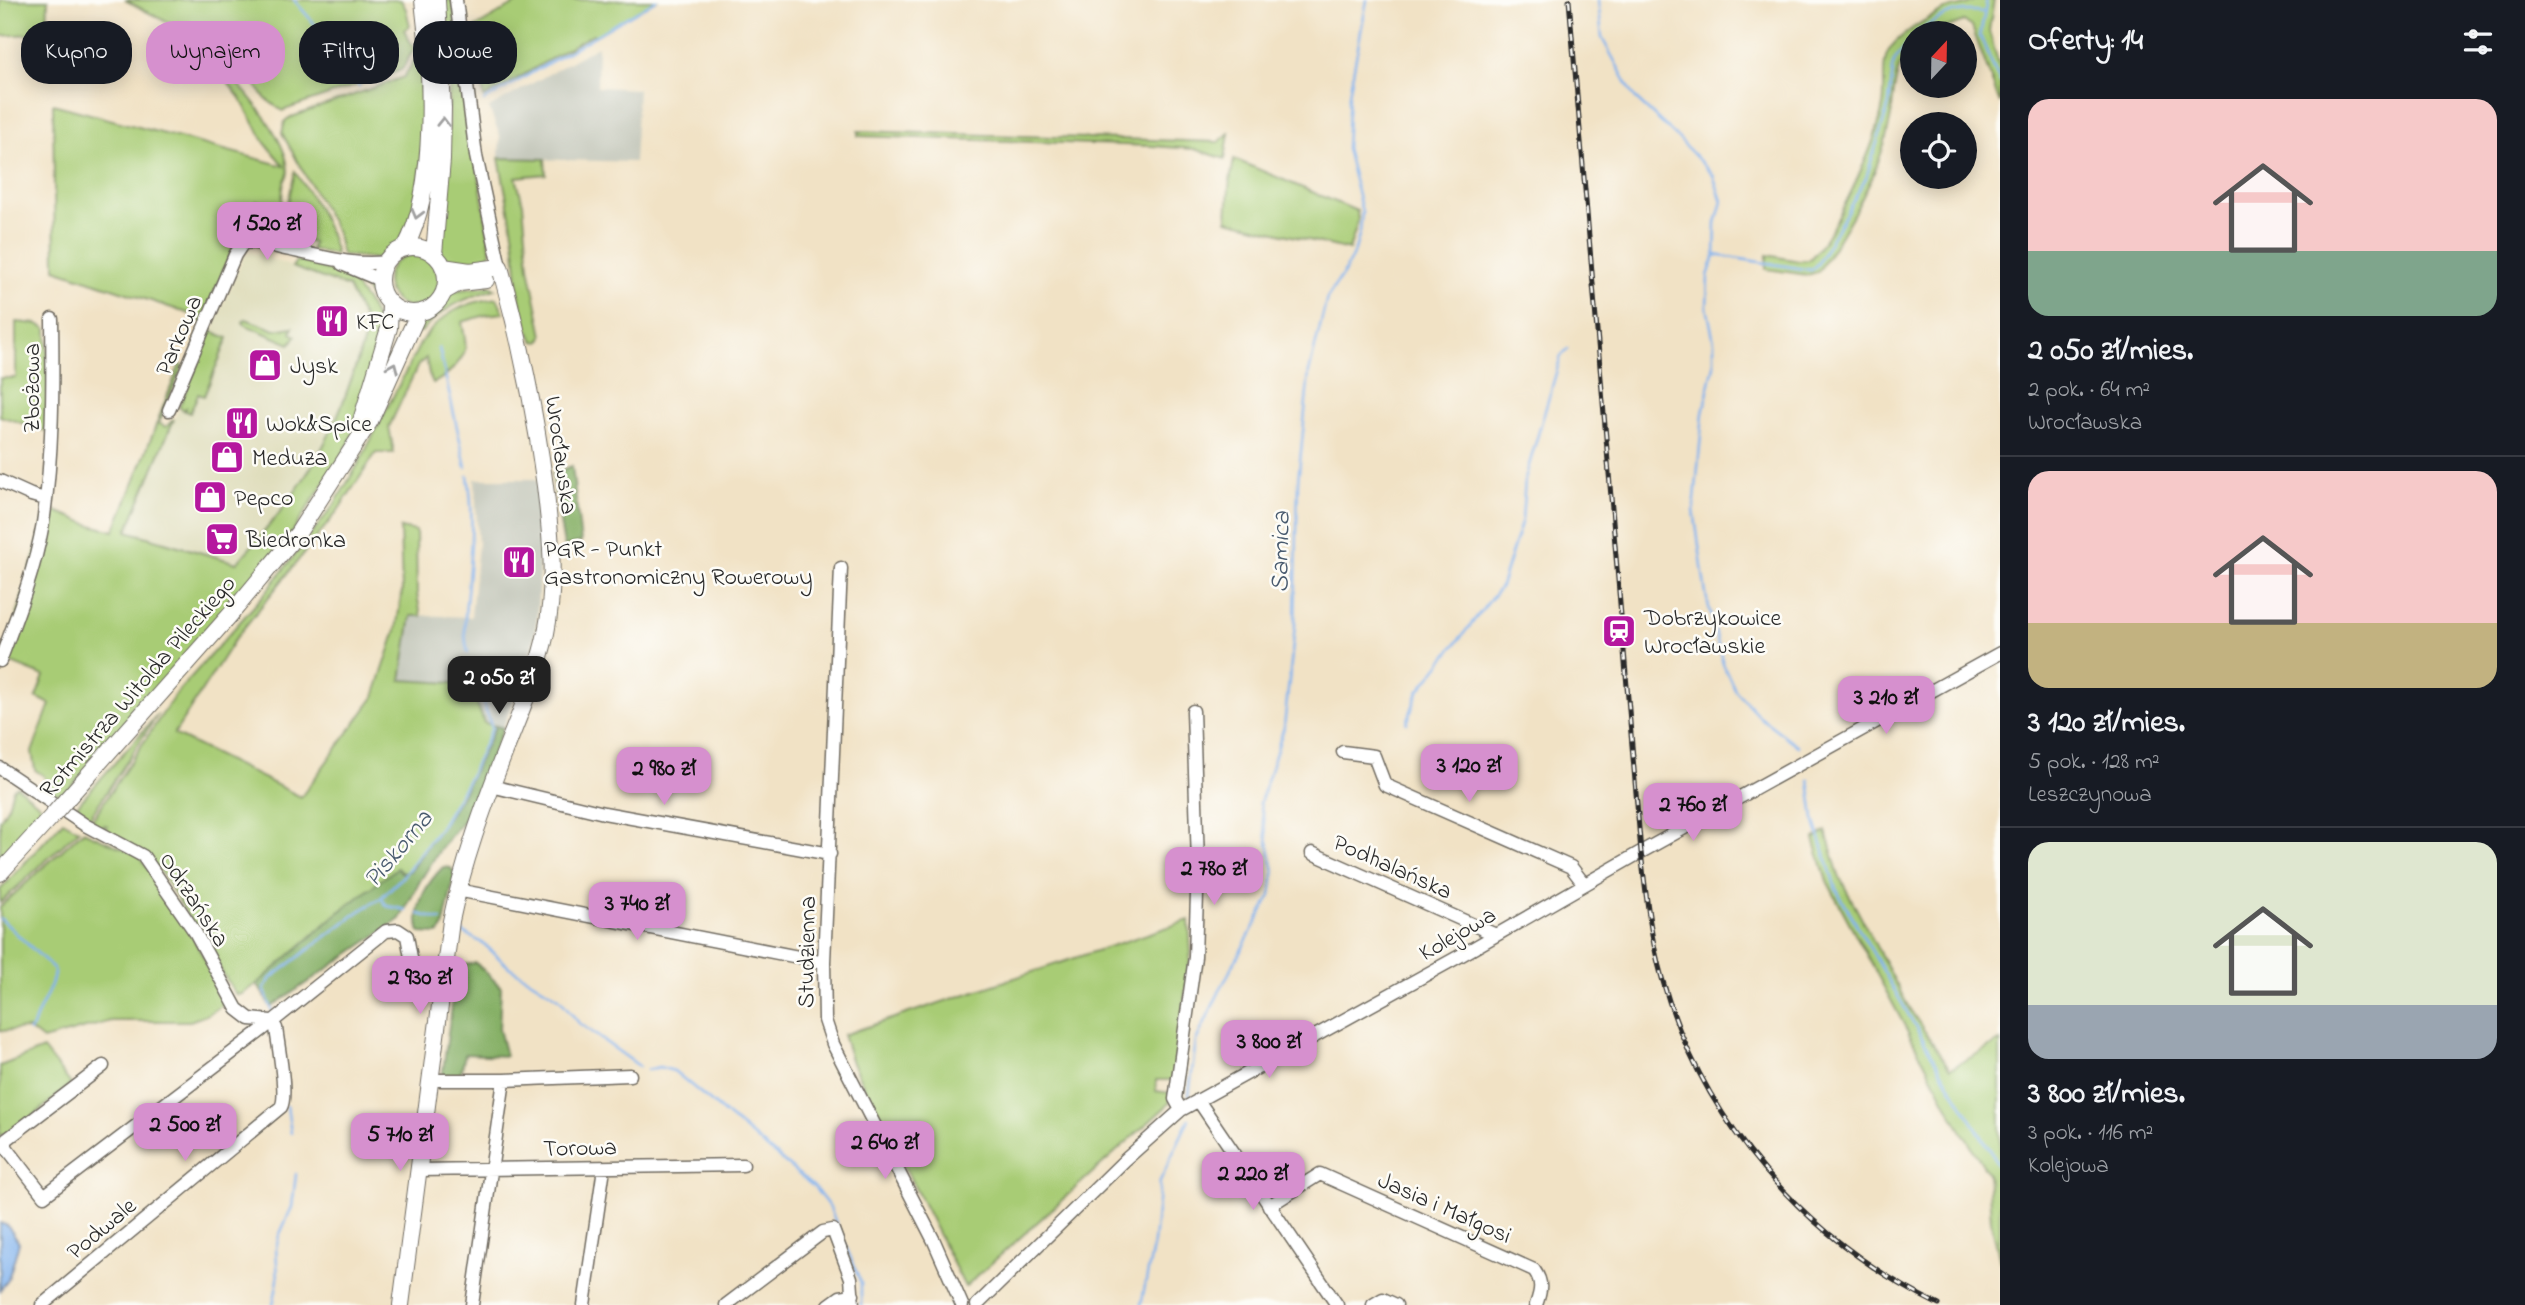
<!DOCTYPE html>
<html lang="pl">
<head>
<meta charset="utf-8">
<style>
	body { margin:0; font-family:"Indie Flower",sans-serif; background:#242831; color:#f1f3f6; height:100vh; display:flex; flex-direction:column; font-size:26px; white-space:nowrap }
	* { box-sizing:border-box; margin:0 }
	p { font-size:23px; color:#9ea1a6 }
	.icon { flex:none; width:38px; height:38px; fill:none; stroke:currentColor; stroke-width:2; stroke-linecap:round; stroke-linejoin:round }
	.map { position:relative; flex:1; overflow:hidden }
	.panel { display:flex; flex-direction:column; background:#171b24; width:525px }
	.panel>* { flex:none }
	.top-card { position:absolute; left:21px; top:21px; width:665px; height:63px; display:flex; gap:14px }
	.needle { width:46px; rotate:22deg }
	.buttons { position:absolute; left:1900px; top:21px; display:grid; gap:14px }
	.buttons a { display:grid; place-items:center; width:77px; height:77px; border-radius:50%; background:#171b24; box-shadow:0 4px 18px #0003; font-size:35px }
	.price { position:absolute; translate:-50% -60px; padding:0 16px; border-radius:14px; background:#d690ce; color:#111; font-size:23px; line-height:46px; filter:drop-shadow(0 2px 4px #0008) }
	.price::after { content:''; position:absolute; left:50%; top:42px; width:21px; height:16px; margin-left:-10px; background:inherit; clip-path:polygon(0 0,100% 0,50% 100%) }
	.price.active { background:#222; color:#fff }
	ul { padding:0; list-style:none }
	li { display:grid; align-content:center; gap:14px; height:371px; padding:0 28px }
	li+li { border-top:2px solid #363941 }
	li span { display:grid; place-items:center; height:217px; border-radius:21px; color:#555 }
	li>.icon { margin-inline-start:auto }
	span .icon { width:126px; height:126px; fill:#fffc; stroke-width:1 }
	li b { font-size:30px }
	h2 { display:flex; justify-content:space-between; align-items:center; height:84px; padding:0 28px; font-size:30px }
	.tag { padding:0 24px; border-radius:28px; background:#171b24; box-shadow:0 4px 18px #0003; font-size:24px; line-height:63px }
	.tag.active { background:#d690ce; color:#111 }
	main { display:flex; flex:1; min-height:0 }
	.map>svg:first-child { display:block }
	.built { fill:#dfddbb }
	.industrial { fill:#c3c6b9 }
	.green { fill:#a8cc75; stroke:#6a7c50; stroke-width:2 }
	.forest { fill:#86b066; stroke:#586e48; stroke-width:2 }
	.water { fill:#82b3ee; stroke:#566f8c; stroke-width:2 }
	.lines { fill:none; stroke-linecap:round; stroke-linejoin:round }
	.stream { stroke:#82b3ee; stroke-width:2.5 }
	.minor-casing { stroke:#706b61; stroke-width:15 }
	.major-casing { stroke:#706b61; stroke-width:18 }
	.minor { stroke:#fff; stroke-width:12 }
	.major { stroke:#fff; stroke-width:16 }
	.rail-casing { stroke:#2b2b2b; stroke-width:5 }
	.rail { stroke:#fdfcf7; stroke-width:2.5; stroke-dasharray:8; stroke-linecap:butt }
	.major-bridge-casing { stroke:#706b61; stroke-width:18; stroke-linecap:butt }
	.major-bridge { stroke:#fff; stroke-width:16 }
	.oneway { stroke:#a0a0a0 }
	.labels { text-anchor:middle; stroke-width:5; stroke-linejoin:round; paint-order:stroke }
	.poi-label { font-size:24px; fill:#2b2b2b; stroke:#fdfcf7; text-anchor:start }
	.street-label { font-size:24px; fill:#2b2b2b; stroke:#fdfcf7 }
	.water-label { font-size:26px; font-style:italic; fill:#495b6f; stroke:#fdfcf7 }
</style>
</head>
<body>
<main>
<div class="map">
<svg width="2000" height="1305" viewBox="0 0 2000 1305">
	<rect width="100%" height="100%" fill="#fdfcf7"/>
	<filter id="ink" filterUnits="userSpaceOnUse"><feTurbulence type="fractalNoise" baseFrequency=".0143" numOctaves="2"/><feDisplacementMap in="SourceGraphic" scale="14" xChannelSelector="R" yChannelSelector="G"/><feConvolveMatrix kernelMatrix="1 2 1 2 8 2 1 2 1" color-interpolation-filters="sRGB"/></filter>
	<filter id="wash" filterUnits="userSpaceOnUse"><feTurbulence type="fractalNoise" baseFrequency=".00686" numOctaves="4" result="noise"/><feDisplacementMap in="SourceGraphic" scale="28" xChannelSelector="R" yChannelSelector="G"/><feGaussianBlur stdDeviation="1.57" result="paint"/><feColorMatrix in="noise" values="0 0 0 0 0 0 0 0 0 0 0 0 0 0 0 0 0 1.4 0 .05"/><feComposite in="paint" operator="in"/></filter>
	<g filter="url(#wash)">
		<rect width="100%" height="100%" fill="#f1e2c5"/>
		<path class="built" d="M251,252L349,287L368,328L347,396L314,463L273,522L237,563L127,531L244,256Z"/>
		<path class="industrial" d="M598,46L597,87L638,89L634,162L499,158L500,136L489,108Z
			M475,479H537L541,513L537,619L533,644L503,728L484,723L401,680L411,615L471,617L478,545Z"/>
		<path class="green" d="M0,0H48L47,33L0,36Z
			M125,0H401L406,9L410,26L404,30L414,49L402,69L398,71L282,111L266,99L247,74L212,46Z
			M443,0H452L491,253L483,266L445,260L438,251L449,118V74Z
			M522,0H656L595,36L593,34L484,98L474,28Z
			M1975,0H1994L1989,31L2000,68V104L1972,27L1964,21L1932,33H1913V49C1893,66 1895,91 1891,115C1882,171 1849,224 1818,272L1807,275L1766,269L1767,255L1799,261L1809,260C1835,233 1877,143 1883,105C1886,90 1881,66 1888,52C1897,35 1928,18 1945,10C1955,6 1966,7 1975,0Z
			M420,51C422,103 436,236 377,259L342,255L336,231L282,133L285,121L289,118L404,77Z
			M209,56C236,78 288,136 288,172C288,176 285,179 284,183C282,190 282,197 282,205L267,209L265,203L257,201L245,229L232,235L228,240L233,248L202,323L198,321L199,317L55,269L53,104L284,166L265,143L240,98L212,63Z
			M858,131L1219,142L1229,133L1225,159L1194,149L1152,146L858,136Z
			M499,158L545,159L546,174L516,177L523,204L529,267L543,336L540,342L534,341C515,305 519,278 514,239C510,212 504,185 499,158Z
			M1234,159L1357,211L1358,221L1349,250L1227,220L1229,187Z
			M295,172C312,196 330,226 336,255L311,249L313,243L304,240L302,244L281,238L275,242L253,235V227L257,220L281,212L288,202Z
			M387 281a26 26 0 1 1 52 0a26 26 0 1 1-52 0Z
			M297,260L339,274L353,283L370,306L381,329L360,417L349,444L284,545L62,797L48,787L44,776L35,770L32,752L50,704L36,697L44,676L4,660L48,508L91,525L114,531C138,476 157,420 180,364L183,366L159,423L166,427L174,419L127,531L237,563C264,532 292,500 313,464C339,422 353,375 368,328L348,287L292,267Z
			M319,261L365,276L374,284L385,307L383,320C377,312 374,303 369,295C357,276 338,269 319,261Z
			M490,286L495,289C465,298 442,308 421,332L415,330L422,318L441,306L451,291Z
			M497,298L504,313L486,315L462,322C463,330 467,342 465,350C462,362 444,379 433,383L429,374L426,358L418,365L389,427L394,453H376L337,512L235,639L174,734L301,797L374,697L396,630L402,591L400,528L416,531L417,594L421,616H411L401,680L470,684L484,723L496,726L461,797L409,872L402,873L397,869L338,913L257,984L242,994L236,995L159,869L106,832L107,826L104,825L103,830L91,823L92,820L175,695L262,597L334,505L360,461L421,342C441,314 464,302 497,298Z
			M246,319L275,330L293,327L291,333L296,336L290,344L245,325L243,322Z
			M16,322L38,324L47,329L49,432L0,416V378H16Z
			M211,331L228,338L204,396L198,394L190,413L185,411L186,408L183,410L179,407Z
			M158,714L88,820L73,810Z
			M17,786L48,812L0,864V820L8,806L13,789Z
			M63,821L79,830L0,903V890Z
			M83,831L138,855L179,912L228,1002L206,1015L190,1021H111L43,1040L29,1029L0,1031V907Z
			M1826,831L1839,876L1909,1008L1950,1069L2000,1041V1262L1991,1221L1988,1173L1959,1127L1827,881L1814,839Z
			M1189,920L1191,952L1173,1080H1156V1091L1172,1093L1169,1104L965,1287L852,1063L843,1035Z
			M43,1049L71,1084L18,1129L0,1136V1066Z"/>
		<path class="forest" d="M572,466L581,542L564,546L552,474Z
			M496,726L503,728L473,808L441,848L420,881L400,919L271,1007L257,984L338,913L397,868L402,873L410,871L461,797Z
			M443,867L451,868L455,874L443,928L438,934L420,933C413,908 425,885 443,867Z
			M476,963L501,987L499,1029L506,1056L465,1054L460,1077L442,1078L457,966Z"/>
		<path class="water" d="M0,1223L8,1226L19,1243L8,1280L0,1290Z"/>
		<g class="lines">
			<path class="stream" d="M294,0C318,28 342,54 359,87
				M1598,0L1602,38L1635,98L1679,139L1713,175L1722,201L1716,223L1715,255L1708,276L1707,307L1714,342V366L1703,413L1694,510L1706,595L1723,664L1735,690L1761,718L1798,746
				M1987,0L1980,36L2000,82
				M1916,33C1940,17 1953,8 1983,12
				M484,101L656,0
				M1715,255L1811,270L1818,263L1866,178L1889,104L1894,61L1913,37
				M439,348L466,467
				M468,653C462,629 466,606 468,581C471,546 474,512 468,476
				M1407,723L1418,692L1501,586L1522,520L1525,479L1561,356L1568,349
				M1809,780L1814,819L1836,889L1944,1076L1994,1156L1999,1170L2000,1183
				M381,898L387,906L406,910
				M419,914L441,920
				M1,919L54,969C55,986 37,1009 33,1027L29,1031
				M458,929L484,944L509,967L559,998L579,1023L639,1066
				M273,1013L264,989L271,978L358,912L381,898L404,875L439,829L469,778L492,728L470,664
				M647,1070L659,1067L674,1071L814,1187L830,1208L837,1226
				M1189,1095L1196,1041L1223,984L1271,895L1274,872L1260,803L1284,727L1295,625L1298,481L1309,372L1327,298L1345,271L1355,250L1360,232L1362,212L1346,148L1349,94L1367,0
				M287,1106L291,1133
				M844,1242L861,1283V1305
				M273,1305L278,1280L276,1248L279,1236L292,1207L296,1174
				M1141,1305L1154,1242L1160,1181L1189,1119"/>
		</g>
	</g>
	<g filter="url(#ink)">
		<g class="lines">
			<g class="minor-casing">
				<path id="minor" d="M456,0L476,156L500,267
					M342,264L380,280
					M169,410L235,255L243,243C255,241 269,245 281,248C314,254 352,267 386,262
					M0,481L31,495L45,499
					M841,568L824,962L825,1020L833,1044L934,1241L962,1305
					M0,661C17,616 35,570 43,523C53,455 53,387 52,319
					M1343,752L1374,756L1385,785L1571,867L1584,884
					M0,768L85,825L143,856L195,932L237,1009L250,1019L271,1021
					M491,786L604,813L830,854
					M1312,853L1496,935
					M457,890L824,962
					M103,1066L6,1140V1147L44,1196L262,1030L386,931L398,930L407,936L417,990L442,991
					M431,1080H504L630,1075
					M1198,1100L1337,1305
					M1181,1110L1175,1099L1195,957L1198,863L1193,711
					M419,1170L743,1165
					M1269,1206L1320,1174L1534,1270C1543,1282 1541,1291 1536,1305
					M42,1305L281,1107C288,1096 278,1045 276,1028L271,1021
					M472,1305L504,1080
					M584,1305L604,1168
					M726,1305L823,1232L833,1230L851,1278L853,1305
					M829,1305L840,1297L853,1295
					M977,1305L1125,1160L1181,1110L1458,957L1641,852L2000,653
					M1373,1305L1383,1299L1396,1305"/>
			</g>
			<g class="major-casing">
				<path id="major" d="M380 280a33 33 0 1 1 66 0a33 33 0 1 1-66 0Z
					M405,248C438,188 431,67 423,0
					M434,254L442,160L443,108L437,0
					M445,291L459,283L486,280
					M360,424L389,328L390,305
					M66,800L230,615L298,533L370,421L418,314
					M0,873L53,815
					M401,1305L451,921C463,863 483,808 504,754C519,715 537,675 546,633C556,584 551,535 545,486C535,411 520,339 500,267L470,271L443,267"/>
			</g>
			<use href="#minor" class="minor"/>
			<use href="#major" class="major"/>
			<g class="rail-casing">
				<path id="rail" d="M1569,0L1641,852C1646,894 1650,936 1662,978C1702,1122 1806,1240 1939,1305"/>
			</g>
			<use href="#rail" class="rail"/>
			<g class="major-bridge-casing">
				<path id="major-bridge" d="M53,815L66,800"/>
			</g>
			<use href="#major-bridge" class="major-bridge"/>
		</g>
		<defs><path id="oneway-chevron" d="M-2-3.5L2.5 0L-2 3.5" fill="none" stroke-width="1.6" stroke-linecap="round" stroke-linejoin="round" transform="scale(1.75)"/></defs>
		<g class="oneway">
			<use href="#oneway-chevron" transform="translate(443 122) rotate(-89)"/>
			<use href="#oneway-chevron" transform="translate(417 214) rotate(105)"/>
			<use href="#oneway-chevron" transform="translate(393 367) rotate(-67)"/>
		</g>
	</g>
	<defs>
		<g id="restaurant-square" transform="scale(1.75)"><rect x="-9" y="-9" width="18" height="18" rx="4" fill="#b5179e" stroke="#fdfcf7"/><path d="M-5-6h1v4h1v-4h1v4h1v-4h1v5L-1.5 .5V6h-2V.5L-5-1ZM5-6V6H3V1.5H1.5Q1.5-4 5-6Z" fill="#fff"/></g>
		<g id="shop-square" transform="scale(1.75)"><rect x="-9" y="-9" width="18" height="18" rx="4" fill="#b5179e" stroke="#fdfcf7"/><path d="M-5-2.5h2.3a2.7 3.5 0 0 1 5.4 0H5L5.5 6h-11ZM-1.5-2.5h3a1.5 2.3 0 0 0-3 0Z" fill="#fff"/></g>
		<g id="supermarket-square" transform="scale(1.75)"><rect x="-9" y="-9" width="18" height="18" rx="4" fill="#b5179e" stroke="#fdfcf7"/><path d="M-6-5.5h2.5l.6 2H6L4.5 2H-2.5L-4.4-4H-6ZM-1.5 3.2a1.3 1.3 0 1 0 .1 0ZM3 3.2a1.3 1.3 0 1 0 .1 0Z" fill="#fff"/></g>
		<g id="station-square" transform="scale(1.75)"><rect x="-9" y="-9" width="18" height="18" rx="4" fill="#b5179e" stroke="#fdfcf7"/><path d="M-3-6H3Q5-6 5-4V2Q5 4 3 4L4.5 6H3L1.5 4h-3L-3 6H-4.5L-3 4Q-5 4-5 2V-4Q-5-6-3-6ZM-3.5-4v3h7v-3ZM-3.5 1v1.5H-2V1ZM2 1v1.5H3.5V1Z" fill="#fff"/></g>
	</defs>
	<g fill-rule="evenodd">
		<use href="#restaurant-square" x="332" y="321"/>
		<use href="#shop-square" x="265" y="365"/>
		<use href="#restaurant-square" x="242" y="423"/>
		<use href="#shop-square" x="227" y="457"/>
		<use href="#shop-square" x="210" y="497"/>
		<use href="#supermarket-square" x="222" y="539"/>
		<use href="#restaurant-square" x="519" y="562"/>
		<use href="#station-square" x="1619" y="631"/>
	</g>
	<g class="labels">
		<g class="poi-label">
			<text x="356" y="329">KFC</text>
			<text x="290" y="373">Jysk</text>
			<text x="266" y="431">Wok&amp;Spice</text>
			<text x="252" y="465">Meduza</text>
			<text x="234" y="505">Pepco</text>
			<text x="246" y="547">Biedronka</text>
			<text x="544" y="556">PGR - Punkt<tspan x="544" dy="28">Gastronomiczny Rowerowy</tspan></text>
			<text x="1644" y="625">Dobrzykowice<tspan x="1644" dy="28">Wrocławskie</tspan></text>
		</g>
		<g class="street-label">
			<text transform="translate(178 335) rotate(-67)" y="8">Parkowa</text>
			<text transform="translate(31 388) rotate(-90)" y="8">Zbożowa</text>
			<text transform="translate(562 455) rotate(82)" y="8">Wrocławska</text>
			<text transform="translate(137 686) rotate(-49)" y="8">Rotmistrza Witolda Pileckiego</text>
			<text transform="translate(1393 866) rotate(24)" y="8">Podhalańska</text>
			<text transform="translate(195 899) rotate(57)" y="8">Odrzańska</text>
			<text transform="translate(1457 933) rotate(-30)" y="8">Kolejowa</text>
			<text transform="translate(806 952) rotate(-89)" y="8">Studzienna</text>
			<text transform="translate(580 1147) rotate(-1)" y="8">Torowa</text>
			<text transform="translate(1445 1207) rotate(24)" y="8">Jasia i Małgosi</text>
			<text transform="translate(101 1228) rotate(-40)" y="8">Podwale</text>
		</g>
		<g class="water-label">
			<text transform="translate(1279 552) rotate(-89)" y="9">Samica</text>
			<text transform="translate(397 848) rotate(-50)" y="9">Piskorna</text>
		</g>
	</g>
</svg>
<div class="buttons">
<a><svg class="needle" viewBox="-14 -14 28 28"><path d="M0-13l5 13h-10z" fill="#e53935"/><path d="M0 13l5-13h-10z" fill="#9ea1a6"/></svg></a>
<a><svg class="icon" aria-label="locate" viewBox="0 0 24 24"><circle cx="12" cy="12" r="6"/><path d="M12 2v4M12 18v4M2 12h4M18 12h4"/></svg></a>
</div>
<b class="price" style="left:267px;top:262px">1 520 zł</b>
<b class="price active" style="left:499px;top:716px">2 050 zł</b>
<b class="price" style="left:1886px;top:736px">3 210 zł</b>
<b class="price" style="left:1469px;top:804px">3 120 zł</b>
<b class="price" style="left:664px;top:807px">2 980 zł</b>
<b class="price" style="left:1693px;top:843px">2 760 zł</b>
<b class="price" style="left:1214px;top:907px">2 780 zł</b>
<b class="price" style="left:637px;top:942px">3 740 zł</b>
<b class="price" style="left:420px;top:1016px">2 930 zł</b>
<b class="price" style="left:1269px;top:1080px">3 800 zł</b>
<b class="price" style="left:185px;top:1163px">2 500 zł</b>
<b class="price" style="left:400px;top:1173px">5 710 zł</b>
<b class="price" style="left:885px;top:1181px">2 640 zł</b>
<b class="price" style="left:1253px;top:1212px">2 220 zł</b>
<div class="top-card">
<a class="tag">Kupno</a>
<a class="tag active">Wynajem</a>
<a class="tag">Filtry</a>
<a class="tag">Nowe</a>
</div>
</div>
<section class="panel">
<h2>Oferty: 14<svg class="icon" aria-label="filters" viewBox="0 0 24 24"><path d="M4 7h16M4 17h16"/><circle cx="9" cy="7" r="2"/><circle cx="15" cy="17" r="2"/></svg></h2>
<ul>
<li><span style="background:linear-gradient(#f6c9c9 70%,#7fa58c 0)"><svg class="icon" aria-label="home" viewBox="0 0 24 24"><path d="M3 11l9-7 9 7M6 9v11h12V9"/></svg></span><div><b>2 050 zł/mies.</b><p>2 pok. · 64 m²</p><p>Wrocławska</p></div></li>
<li><span style="background:linear-gradient(#f6c9c9 70%,#c2b280 0)"><svg class="icon" aria-label="home" viewBox="0 0 24 24"><path d="M3 11l9-7 9 7M6 9v11h12V9"/></svg></span><div><b>3 120 zł/mies.</b><p>5 pok. · 128 m²</p><p>Leszczynowa</p></div></li>
<li><span style="background:linear-gradient(#dfe7d0 75%,#9aa5b1 0)"><svg class="icon" aria-label="home" viewBox="0 0 24 24"><path d="M3 11l9-7 9 7M6 9v11h12V9"/></svg></span><div><b>3 800 zł/mies.</b><p>3 pok. · 116 m²</p><p>Kolejowa</p></div></li>
</ul>
</section>
</main>
</body>
</html>
